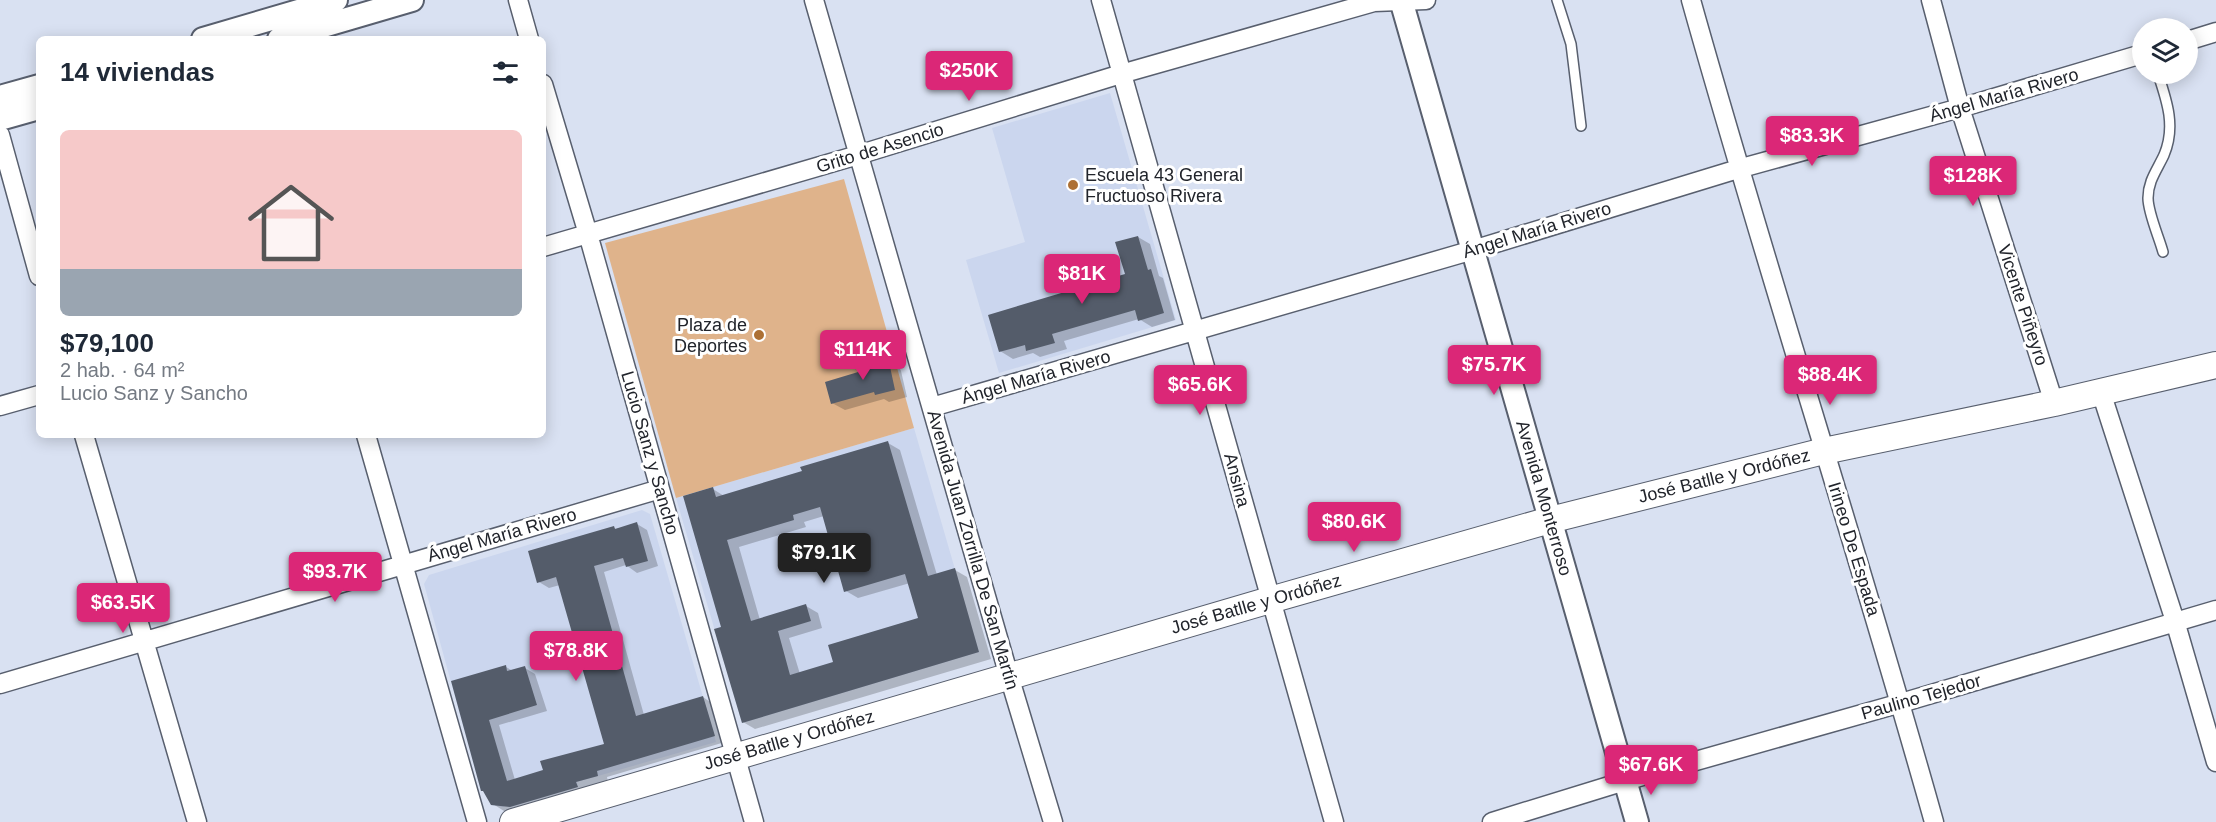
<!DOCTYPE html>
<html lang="es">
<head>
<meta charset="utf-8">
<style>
	body { margin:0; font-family:Helvetica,sans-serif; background:#f2f2f3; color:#1f2937; height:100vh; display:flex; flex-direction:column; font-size:22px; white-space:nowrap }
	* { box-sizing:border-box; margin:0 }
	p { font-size:20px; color:#747a83 }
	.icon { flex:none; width:33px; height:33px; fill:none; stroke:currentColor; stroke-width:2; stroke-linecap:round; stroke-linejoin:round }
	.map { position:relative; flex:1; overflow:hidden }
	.side { position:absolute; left:36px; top:36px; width:510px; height:402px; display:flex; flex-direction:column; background:#fff; border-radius:9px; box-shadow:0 3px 15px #0003 }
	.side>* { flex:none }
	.tools { position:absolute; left:2132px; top:18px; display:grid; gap:12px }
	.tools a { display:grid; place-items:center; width:66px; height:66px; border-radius:50%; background:#fff; box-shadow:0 3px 15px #0003; font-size:30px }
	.price { position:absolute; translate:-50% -51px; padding:0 14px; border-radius:6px; background:#db2777; color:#fff; font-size:20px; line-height:39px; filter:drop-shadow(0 2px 3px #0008) }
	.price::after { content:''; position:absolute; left:50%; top:36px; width:18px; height:14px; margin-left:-9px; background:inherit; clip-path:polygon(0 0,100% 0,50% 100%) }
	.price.on { background:#222; color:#fff }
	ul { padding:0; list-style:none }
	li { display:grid; align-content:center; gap:12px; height:318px; padding:0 24px }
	li span { display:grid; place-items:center; height:186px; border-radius:9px; color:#555 }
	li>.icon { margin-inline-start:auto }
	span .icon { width:108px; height:108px; fill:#fffc; stroke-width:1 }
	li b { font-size:26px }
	h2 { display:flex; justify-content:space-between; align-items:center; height:72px; padding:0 24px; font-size:26px }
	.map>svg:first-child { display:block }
	.built { fill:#cbd6ee }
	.pitch { fill:#dfb38b }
	.shadow { fill:#0003; fill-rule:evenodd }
	.building { fill:#545c6a; fill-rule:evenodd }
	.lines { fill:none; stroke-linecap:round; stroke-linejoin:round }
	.service-casing { stroke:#585f6e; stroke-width:12 }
	.minor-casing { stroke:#585f6e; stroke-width:21 }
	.tertiary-casing { stroke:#585f6e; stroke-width:26 }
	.secondary-casing { stroke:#585f6e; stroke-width:28 }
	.service { stroke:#fff; stroke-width:9 }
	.minor { stroke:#fff; stroke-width:18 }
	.tertiary { stroke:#fff; stroke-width:22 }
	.secondary { stroke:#fff; stroke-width:26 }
	.poi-dot { fill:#ad7034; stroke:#fff; stroke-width:2 }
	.labels { text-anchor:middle; stroke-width:6; stroke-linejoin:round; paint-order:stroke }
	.street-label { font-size:18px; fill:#21242b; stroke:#fff }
	.poi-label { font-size:18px; fill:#21242b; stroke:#fff; text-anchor:start }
</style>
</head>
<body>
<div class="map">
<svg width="2216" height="822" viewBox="0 0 2216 822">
	<rect width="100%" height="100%" fill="#d9e1f2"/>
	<path class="built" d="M1110,93L1176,320L999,373L966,260L1025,242L992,128Z
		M914,428L979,652L742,723L676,498Z
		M642,510L650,514L716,742L577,782L578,787L510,807L507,804L503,807L491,805L484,791H481L424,584L429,575Z"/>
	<path class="pitch" d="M844,179L914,428L676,498L605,243Z"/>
	<path class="shadow" d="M1138,237L1150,244L1159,276L1163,278L1175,320L1152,327L1139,319L1064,341L1067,349L1040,357L1033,353L1013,359L1000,351L1126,276Z
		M884,355L897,363L901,371L907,397L889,402L884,399L845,410L832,403Z
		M888,443L900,450L937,575L955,570L967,577L991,659L755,729L743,722L723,628L713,489L724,496L803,472ZM824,516L846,591L858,598L910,583L920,619L835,663L800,674L789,638L822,628L818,613L806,606L760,620L739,547L806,527L804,522Z
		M637,524L647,530L658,566L637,573L626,565L604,572L644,715L703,697L713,704L725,742L607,777L608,782L521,812L504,811L493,804L453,682L506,667L513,671L525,668L535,674L547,711L499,725L515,780L545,771L605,745L560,585L549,588L539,582L614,528L616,529Z"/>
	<path class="building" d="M1138,236L1148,270L1151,269L1164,313L1138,321L1135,310L1052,334L1055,343L1026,351L1025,345L999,352L988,315L1125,274L1115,242Z
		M884,354L887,363L889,362L895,390L875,395L874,392L831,404L825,382L868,369L865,359Z
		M888,441L928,576L955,568L979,652L742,723L714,629L721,627L683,496L713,487L716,497L802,471L800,467ZM820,507L844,592L905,574L918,618L828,645L833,662L790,675L778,631L811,621L806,604L751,621L727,540L794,520L793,515Z
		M637,522L648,561L626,567L623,558L594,566L636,716L703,696L715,736L597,771L598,776L576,782L578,787L510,807L491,805L483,791H481L451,681L506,665L507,671L525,666L537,705L489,720L507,781L543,770L540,761L604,744L556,577L537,583L528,551L614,526L615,529Z"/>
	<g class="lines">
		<g class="service-casing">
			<path id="service" d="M1557,0L1571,44L1581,126
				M2158,74C2167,101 2176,127 2164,155C2157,170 2148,181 2148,198C2148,213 2159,237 2163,252"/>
		</g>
		<g class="minor-casing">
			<path id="minor" d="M518,0L529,39
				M814,0L1009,676L1053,822
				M1101,0L1334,822
				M1691,0C1768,275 1857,547 1934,822
				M1931,0L1960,108L2054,403
				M2187,41L2216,32
				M543,84L588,234L754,822
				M0,135L39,276
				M543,247L858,155L1121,74L1374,2L1426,0
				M2101,392L2175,621L2216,762
				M0,406L39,395
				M932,407L1473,250L1738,169L1960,108L2142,54
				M84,435L197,822
				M366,435L477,822
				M0,684L660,489
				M1492,822L1625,781L1901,703L2216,610"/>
		</g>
		<g class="tertiary-casing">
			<path id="tertiary" d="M1401,0L1637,822
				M203,39L336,0
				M279,39L412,0
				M0,97L39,86
				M0,119L39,108"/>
		</g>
		<g class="secondary-casing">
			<path id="secondary" d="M513,822L1270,600L1550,520L1824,451L2054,403L2216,365"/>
		</g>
		<use href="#service" class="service"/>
		<use href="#minor" class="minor"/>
		<use href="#tertiary" class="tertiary"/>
		<use href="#secondary" class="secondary"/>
	</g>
	<g class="poi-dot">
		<circle cx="1073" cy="185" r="6"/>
		<circle cx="759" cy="335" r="6"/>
	</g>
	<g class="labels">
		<g class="street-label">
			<text transform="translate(2004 95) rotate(-16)" y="6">Ángel María Rivero</text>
			<text transform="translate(880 148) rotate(-17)" y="6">Grito de Asencio</text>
			<text transform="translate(1537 230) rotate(-17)" y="6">Ángel María Rivero</text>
			<text transform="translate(2023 305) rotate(72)" y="6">Vicente Piñeyro</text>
			<text transform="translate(1036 377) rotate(-16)" y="6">Ángel María Rivero</text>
			<text transform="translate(650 453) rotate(74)" y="6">Lucio Sanz y Sancho</text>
			<text transform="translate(1724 476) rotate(-14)" y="6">José Batlle y Ordóñez</text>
			<text transform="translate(1237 480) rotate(75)" y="6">Ansina</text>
			<text transform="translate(1544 498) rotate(74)" y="6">Avenida Monterroso</text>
			<text transform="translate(502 535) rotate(-16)" y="6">Ángel María Rivero</text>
			<text transform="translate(1854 549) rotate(73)" y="6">Irineo De Espada</text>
			<text transform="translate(973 550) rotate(74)" y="6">Avenida Juan Zorrilla De San Martín</text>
			<text transform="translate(1256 604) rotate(-16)" y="6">José Batlle y Ordóñez</text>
			<text transform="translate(1921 697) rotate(-16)" y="6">Paulino Tejedor</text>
			<text transform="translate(789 740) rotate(-16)" y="6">José Batlle y Ordóñez</text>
		</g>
		<g class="poi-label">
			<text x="1085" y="181">Escuela 43 General<tspan x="1085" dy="21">Fructuoso Rivera</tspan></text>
			<text x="747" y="331" text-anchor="end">Plaza de<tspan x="747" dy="21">Deportes</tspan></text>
		</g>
	</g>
</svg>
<div class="tools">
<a><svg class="icon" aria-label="layers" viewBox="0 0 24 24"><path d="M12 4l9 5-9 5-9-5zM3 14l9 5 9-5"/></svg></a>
</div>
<b class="price" style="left:969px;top:102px">$250K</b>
<b class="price" style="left:1812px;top:167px">$83.3K</b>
<b class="price" style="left:1973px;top:207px">$128K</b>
<b class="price" style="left:1082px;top:305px">$81K</b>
<b class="price" style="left:863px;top:381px">$114K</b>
<b class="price" style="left:1494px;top:396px">$75.7K</b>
<b class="price" style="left:1830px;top:406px">$88.4K</b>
<b class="price" style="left:1200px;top:416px">$65.6K</b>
<b class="price" style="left:1354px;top:553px">$80.6K</b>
<b class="price on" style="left:824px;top:584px">$79.1K</b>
<b class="price" style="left:335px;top:603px">$93.7K</b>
<b class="price" style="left:123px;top:634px">$63.5K</b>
<b class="price" style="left:576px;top:682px">$78.8K</b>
<b class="price" style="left:1651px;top:796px">$67.6K</b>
<section class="side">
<h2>14 viviendas<svg class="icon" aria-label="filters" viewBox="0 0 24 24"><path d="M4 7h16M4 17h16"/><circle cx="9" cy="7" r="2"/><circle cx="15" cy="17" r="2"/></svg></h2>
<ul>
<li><span style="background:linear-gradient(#f6c9c9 75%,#9aa5b1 0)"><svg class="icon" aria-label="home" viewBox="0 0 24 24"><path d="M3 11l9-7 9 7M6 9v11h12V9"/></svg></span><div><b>$79,100</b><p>2 hab. · 64 m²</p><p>Lucio Sanz y Sancho</p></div></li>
</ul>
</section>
</div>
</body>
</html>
